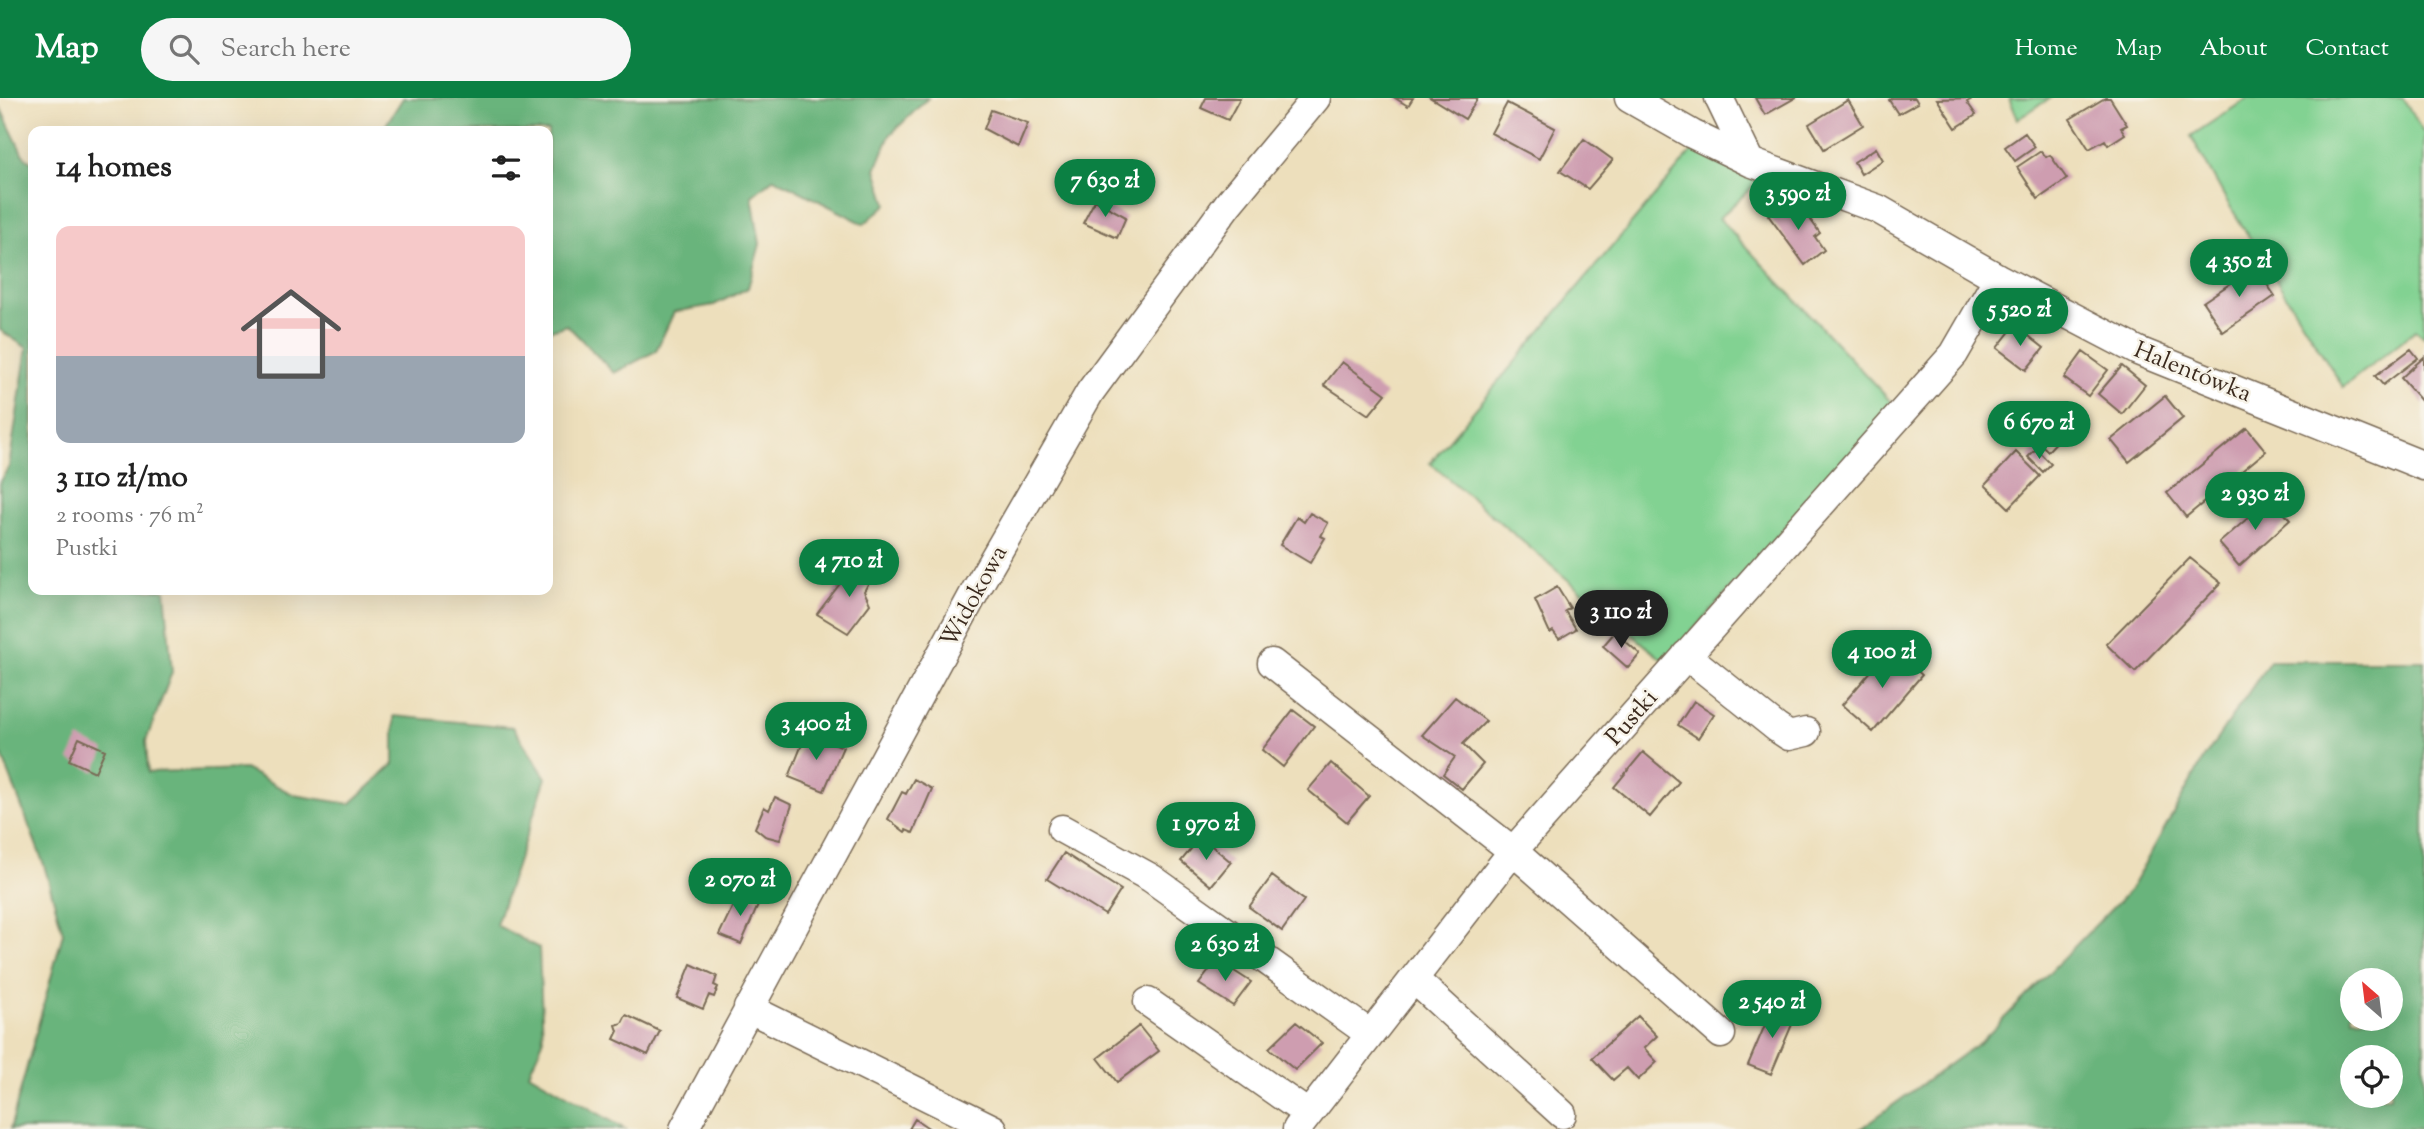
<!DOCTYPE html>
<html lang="en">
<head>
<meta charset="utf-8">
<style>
	body { margin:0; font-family:"Sorts Mill Goudy",serif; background:#f6f6f6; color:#222; height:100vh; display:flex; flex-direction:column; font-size:26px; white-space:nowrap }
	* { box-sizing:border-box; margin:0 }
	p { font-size:23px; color:#767676 }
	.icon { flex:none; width:38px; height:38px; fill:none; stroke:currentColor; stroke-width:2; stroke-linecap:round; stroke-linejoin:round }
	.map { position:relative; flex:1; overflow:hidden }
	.panel { position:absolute; left:28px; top:28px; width:525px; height:469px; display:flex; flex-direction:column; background:#fff; border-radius:14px; box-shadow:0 7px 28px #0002 }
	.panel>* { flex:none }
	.needle { width:46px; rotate:332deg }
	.fabs { position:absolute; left:2340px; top:870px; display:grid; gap:14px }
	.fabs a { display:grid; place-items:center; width:63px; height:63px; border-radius:50%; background:#fff; box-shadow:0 7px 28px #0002; font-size:35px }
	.price { position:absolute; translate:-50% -60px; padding:0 16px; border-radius:24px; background:#0b8043; color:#fff; font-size:23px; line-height:46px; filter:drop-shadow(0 2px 4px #0008) }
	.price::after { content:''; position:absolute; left:50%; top:42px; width:21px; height:16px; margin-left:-10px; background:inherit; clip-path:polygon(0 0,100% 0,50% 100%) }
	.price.active { background:#222; color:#fff }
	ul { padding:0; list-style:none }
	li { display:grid; align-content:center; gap:14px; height:371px; padding:0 28px }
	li+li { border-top:2px solid #e0e0e0 }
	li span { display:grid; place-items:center; height:217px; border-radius:14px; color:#555 }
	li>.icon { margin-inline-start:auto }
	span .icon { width:126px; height:126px; fill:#fffc; stroke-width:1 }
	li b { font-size:30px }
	h2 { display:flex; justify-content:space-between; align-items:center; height:84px; padding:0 28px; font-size:30px }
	header { display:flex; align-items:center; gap:42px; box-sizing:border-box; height:98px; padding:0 35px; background:#0b8043; color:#fff }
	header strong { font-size:33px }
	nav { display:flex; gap:38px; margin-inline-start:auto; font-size:24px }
	.search { width:490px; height:63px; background:#f6f6f6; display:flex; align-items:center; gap:18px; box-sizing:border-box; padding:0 24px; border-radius:38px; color:#767676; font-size:26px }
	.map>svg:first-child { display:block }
	.green { fill:#82d292; stroke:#5e7e58; stroke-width:2 }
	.forest { fill:#69b47c; stroke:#526f4d; stroke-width:2; fill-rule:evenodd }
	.building { fill:#ce9db0 }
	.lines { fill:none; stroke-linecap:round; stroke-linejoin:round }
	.minor-casing { stroke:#796955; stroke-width:31 }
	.minor { stroke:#fff; stroke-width:28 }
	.labels { text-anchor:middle; stroke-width:5; stroke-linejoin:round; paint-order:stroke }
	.street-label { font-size:24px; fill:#3b2a1e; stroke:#f7f3e8 }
</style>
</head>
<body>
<header>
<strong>Map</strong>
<div class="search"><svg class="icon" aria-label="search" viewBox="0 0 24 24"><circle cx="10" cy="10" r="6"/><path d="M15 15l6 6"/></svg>Search here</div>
<nav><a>Home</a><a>Map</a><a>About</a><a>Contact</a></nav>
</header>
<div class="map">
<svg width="2424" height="1031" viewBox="0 0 2424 1031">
	<rect width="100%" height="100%" fill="#f7f3e8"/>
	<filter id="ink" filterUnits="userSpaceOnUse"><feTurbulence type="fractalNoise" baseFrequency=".0143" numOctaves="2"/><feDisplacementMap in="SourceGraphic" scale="14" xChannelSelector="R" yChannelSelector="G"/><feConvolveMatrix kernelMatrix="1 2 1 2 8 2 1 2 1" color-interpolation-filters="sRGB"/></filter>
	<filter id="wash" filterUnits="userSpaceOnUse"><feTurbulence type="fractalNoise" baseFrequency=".00686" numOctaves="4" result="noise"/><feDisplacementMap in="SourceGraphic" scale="28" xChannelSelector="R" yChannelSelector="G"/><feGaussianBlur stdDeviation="1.57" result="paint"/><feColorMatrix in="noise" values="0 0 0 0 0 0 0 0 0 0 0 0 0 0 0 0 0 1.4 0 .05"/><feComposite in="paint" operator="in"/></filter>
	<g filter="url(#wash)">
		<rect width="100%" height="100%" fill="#eddfbc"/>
		<path class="green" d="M2009,0H2050L2018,21Z
			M2248,0H2403L2424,36V239L2416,232L2343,289L2228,105L2191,38Z
			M1694,51L1761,81L1719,120L1894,307L1665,564L1430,365Z"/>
		<path class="forest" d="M403,0H928L890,37L876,71L887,106L864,126L774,80L752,98L760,146L748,190L714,207L674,214L656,253L614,275L567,227L548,233V33H382Z
			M0,9L23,57L33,66V492H165L172,574L146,643L148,674L245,671L294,697L350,706L394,666V618L513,629L546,680L496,827L539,850L543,943L529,975L625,1031H10L63,835L44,767L0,652V383L9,369L27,250L0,232Z
			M2270,563H2424V1031H1860L1983,942L2130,792L2204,660ZM2390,882V920H2352V882ZM2390,959V998H2352V959Z"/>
		<g id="blocks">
			<path class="building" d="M1206,0H1240L1228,22L1201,10Z
				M1395,0H1413L1408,8Z
				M1431,0H1478L1465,21Z
				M1755,0H1795L1765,17Z
				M1892,0H1915L1918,5L1898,16L1889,2Z
				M1974,0L1967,4L1976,17L1956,30L1937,1Z
				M2105,0H2110L2127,27L2121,30L2125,36L2108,47L2105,42L2089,51L2070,21Z
				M1848,2L1863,27L1824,51L1809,26Z
				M1507,5L1555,30L1539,61L1491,35Z
				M991,12L1028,25L1018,49L984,31Z
				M2025,35L2035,49L2015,63L2005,49Z
				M1584,41L1613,62L1588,91L1560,73Z
				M1876,50L1883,62L1861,76L1854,64Z
				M2041,53L2046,59L2050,57L2067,81L2038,101L2017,69Z
				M1095,102L1126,119L1117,140L1083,125Z
				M1787,103L1801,121L1807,117L1820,135L1815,139L1824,152L1805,167L1768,117Z
				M2255,169L2275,198L2223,234L2203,204Z
				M2015,227L2044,250L2026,272L1997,250Z
				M2411,251L2418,260L2383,287L2375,278Z
				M2083,254L2108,272L2088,298L2064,280Z
				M2424,259V306L2401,280Z
				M1342,264L1386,296L1369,317L1324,287Z
				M2122,268L2145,287L2122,316L2098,296Z
				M2165,298L2183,320L2129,364L2111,342Z
				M2043,318L2063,337L2048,353L2028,334Z
				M2247,330L2266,353L2186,419L2167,395Z
				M2036,351L2051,366L2043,374L2028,359Z
				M2016,354L2040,378L2009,410L1985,387Z
				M2271,400L2290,422L2239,468L2219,445Z
				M1310,415L1328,425L1321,438L1325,440L1310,465L1280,447L1297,419L1304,424Z
				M2190,460L2221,485L2135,574L2106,546Z
				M858,462L874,477L864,493L870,506L848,535L817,516Z
				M1557,489L1570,510L1565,513L1576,531L1559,541L1553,533L1550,535L1535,502Z
				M1615,534L1640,556L1628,570L1603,548Z
				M1891,550L1922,577L1873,634L1842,607Z
				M1455,599L1486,623L1463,646L1483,666L1462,691L1443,676L1455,659L1422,637Z
				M1694,603L1714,616L1698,640L1678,627Z
				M1293,612L1314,628L1283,669L1262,652Z
				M807,634L843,649L824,693L789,679Z
				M79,640L105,652L95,674L69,662Z
				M1643,654L1679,684L1650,719L1614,689Z
				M1331,665L1369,698L1347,724L1308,692Z
				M914,681L932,691L913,735L906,732L905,734L888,721L902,694L906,696Z
				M775,699L792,707L780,742L765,738L755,730L764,709L769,712Z
				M1201,739L1231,764L1211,788L1181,763Z
				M1064,755L1121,792L1105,817L1047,781Z
				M1272,778L1304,802L1282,833L1249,809Z
				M740,793L760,803L741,846L719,837Z
				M1217,862L1251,884L1233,908L1199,886Z
				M691,866L717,878L714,887L718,889L714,899L709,897L703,911L677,900Z
				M1773,908L1796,917L1771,976L1748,967Z
				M626,917L660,933L648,957L614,941L618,933L616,927L622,925Z
				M1638,918L1657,938L1644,950L1657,964L1638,982L1627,970L1613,982L1592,960Z
				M1296,924L1322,945L1295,972L1269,950Z
				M1139,928L1159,953L1117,984L1098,960Z
				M915,1021L930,1031H909Z"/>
		</g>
	</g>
	<g filter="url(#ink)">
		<use href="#blocks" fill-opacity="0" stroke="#796955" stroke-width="2"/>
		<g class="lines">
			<g class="minor-casing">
				<path id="minor" d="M1629,0L1692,36L1750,64L1878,111L1998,180L2138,253L2424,368
					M1719,0L1750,64
					M1686,557L1777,630L1789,638L1806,634
					M1272,565L1513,753L1721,936
					M1062,731L1151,780L1370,936
					M1415,882L1562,1016
					M1148,904L1308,1016
					M748,910L993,1031
					M684,1031L977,490L1090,294L1228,106L1316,0
					M1297,1031L1513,753L1954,256L1998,180"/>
			</g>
			<use href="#minor" class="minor"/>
		</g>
	</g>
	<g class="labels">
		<g class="street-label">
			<text transform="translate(2193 273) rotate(22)" y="8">Halentówka</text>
			<text transform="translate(973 498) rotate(-61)" y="8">Widokowa</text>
			<text transform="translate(1631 619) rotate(-49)" y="8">Pustki</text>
		</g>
	</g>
</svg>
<div class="fabs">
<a><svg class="needle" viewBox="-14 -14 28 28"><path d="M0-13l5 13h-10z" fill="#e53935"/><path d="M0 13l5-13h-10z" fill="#767676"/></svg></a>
<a><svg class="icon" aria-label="locate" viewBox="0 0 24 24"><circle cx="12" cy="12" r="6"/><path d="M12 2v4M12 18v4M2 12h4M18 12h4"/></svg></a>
</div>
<b class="price" style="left:1105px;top:121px">7 630 zł</b>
<b class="price" style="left:1798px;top:134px">3 590 zł</b>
<b class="price" style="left:2239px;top:201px">4 350 zł</b>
<b class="price" style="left:2020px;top:250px">5 520 zł</b>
<b class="price" style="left:2039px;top:363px">6 670 zł</b>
<b class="price" style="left:2255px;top:434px">2 930 zł</b>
<b class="price" style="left:849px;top:501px">4 710 zł</b>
<b class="price active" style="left:1621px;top:552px">3 110 zł</b>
<b class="price" style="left:1882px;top:592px">4 100 zł</b>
<b class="price" style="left:816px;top:664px">3 400 zł</b>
<b class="price" style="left:1206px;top:764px">1 970 zł</b>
<b class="price" style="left:740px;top:820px">2 070 zł</b>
<b class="price" style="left:1225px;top:885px">2 630 zł</b>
<b class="price" style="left:1772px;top:942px">2 540 zł</b>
<section class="panel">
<h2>14 homes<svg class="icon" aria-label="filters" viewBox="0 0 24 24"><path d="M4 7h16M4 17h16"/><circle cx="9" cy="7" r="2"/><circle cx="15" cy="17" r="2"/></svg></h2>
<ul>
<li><span style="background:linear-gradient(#f6c9c9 60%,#9aa5b1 0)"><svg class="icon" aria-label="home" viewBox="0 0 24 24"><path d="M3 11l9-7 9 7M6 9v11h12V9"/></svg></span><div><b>3 110 zł/mo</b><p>2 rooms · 76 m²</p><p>Pustki</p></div></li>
</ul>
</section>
</div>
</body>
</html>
